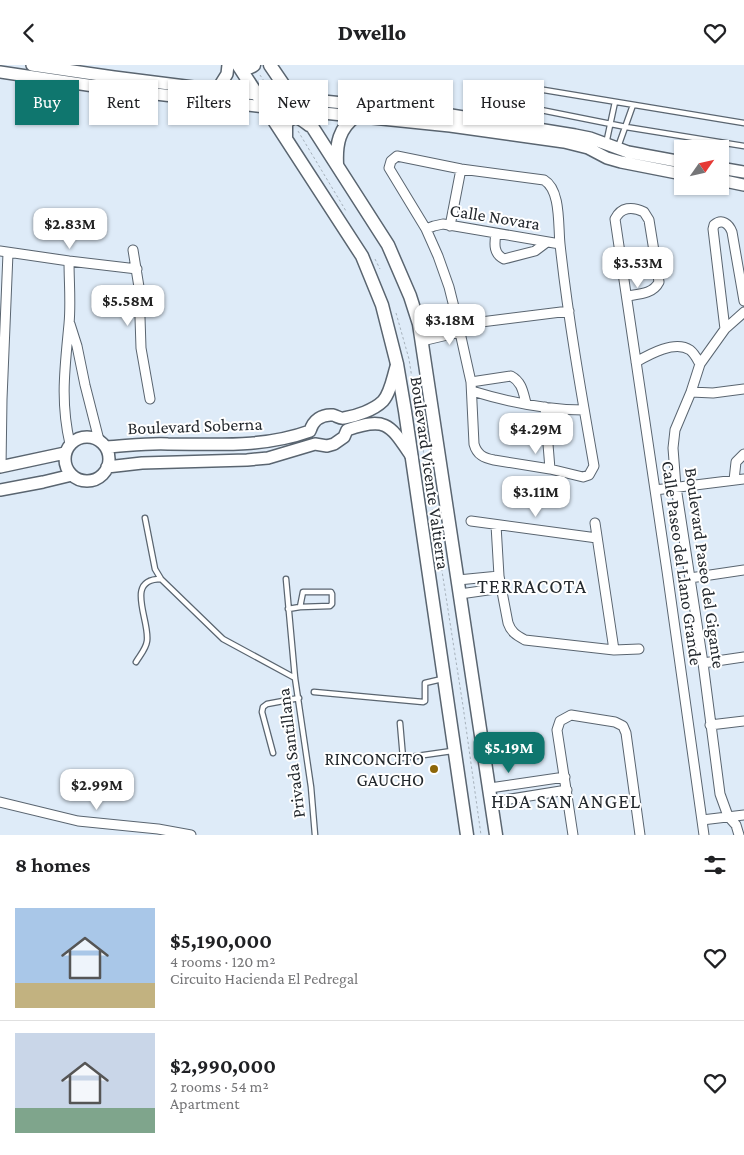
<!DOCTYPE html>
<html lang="en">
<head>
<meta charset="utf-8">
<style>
	body { margin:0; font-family:"Crimson Pro",serif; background:#f6f6f6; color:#202124; height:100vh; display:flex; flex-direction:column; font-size:19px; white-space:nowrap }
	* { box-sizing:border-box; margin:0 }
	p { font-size:16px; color:#757577 }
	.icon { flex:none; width:28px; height:28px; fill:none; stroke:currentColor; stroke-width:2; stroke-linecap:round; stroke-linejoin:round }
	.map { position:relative; height:770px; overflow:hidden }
	.side { display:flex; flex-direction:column; background:#fff; flex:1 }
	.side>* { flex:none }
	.top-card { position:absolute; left:15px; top:15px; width:715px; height:45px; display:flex; gap:10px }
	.needle { width:32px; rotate:56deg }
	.controls { position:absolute; left:674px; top:75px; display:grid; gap:10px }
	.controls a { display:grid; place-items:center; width:55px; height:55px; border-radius:0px; background:#fff; box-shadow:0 1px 4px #0004; font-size:25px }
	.price { position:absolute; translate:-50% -42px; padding:0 11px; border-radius:10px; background:#fff; color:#222; font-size:16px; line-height:32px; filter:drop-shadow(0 1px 2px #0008) }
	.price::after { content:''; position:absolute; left:50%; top:30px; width:15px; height:11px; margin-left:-8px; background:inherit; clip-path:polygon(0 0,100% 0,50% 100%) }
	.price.current { background:#0f766e; color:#fff }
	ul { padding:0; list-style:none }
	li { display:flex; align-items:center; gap:15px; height:125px; padding:0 15px }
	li+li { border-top:1px solid #e0e0e0 }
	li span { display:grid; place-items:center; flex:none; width:140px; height:100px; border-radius:0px; color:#555 }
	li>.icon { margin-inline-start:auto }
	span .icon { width:60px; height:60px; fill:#fffc; stroke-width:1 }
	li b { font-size:21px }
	h2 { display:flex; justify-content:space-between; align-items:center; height:60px; padding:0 15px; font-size:21px }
	.tag { padding:0 18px; border-radius:0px; background:#fff; box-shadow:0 1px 4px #0004; font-size:18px; line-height:45px }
	.tag.current { background:#0f766e; color:#fff }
	header { display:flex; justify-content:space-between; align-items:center; height:65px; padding:0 15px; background:#fff; font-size:22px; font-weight:800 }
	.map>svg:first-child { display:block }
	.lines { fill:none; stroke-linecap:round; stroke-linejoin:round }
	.service-casing { stroke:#5a6570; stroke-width:7 }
	.minor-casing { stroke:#5a6570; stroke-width:11 }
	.tertiary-casing { stroke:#5a6570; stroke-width:14 }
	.secondary-casing { stroke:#5a6570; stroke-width:15 }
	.path { stroke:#a6b1bb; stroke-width:1; stroke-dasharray:2.5 2.5; stroke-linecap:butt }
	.service { stroke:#fff; stroke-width:4.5 }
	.minor { stroke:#fff; stroke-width:9 }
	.tertiary { stroke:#fff; stroke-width:11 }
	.secondary { stroke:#fff; stroke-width:12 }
	.poi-dot { fill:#8d6608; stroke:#fff; stroke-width:2 }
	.labels { text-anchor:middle; stroke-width:4; stroke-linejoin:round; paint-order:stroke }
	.street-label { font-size:18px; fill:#24292e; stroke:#fff }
	.poi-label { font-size:18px; fill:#24292e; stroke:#fff; text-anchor:end }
	.quarter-label { font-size:20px; letter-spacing:1px; fill:#24292e; stroke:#fff }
</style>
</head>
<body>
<header><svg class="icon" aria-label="back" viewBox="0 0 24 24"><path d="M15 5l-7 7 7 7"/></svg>Dwello<svg class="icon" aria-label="heart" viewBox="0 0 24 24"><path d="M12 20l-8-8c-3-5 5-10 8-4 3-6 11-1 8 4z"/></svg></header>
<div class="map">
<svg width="744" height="770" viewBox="0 0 744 770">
	<rect width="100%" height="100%" fill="#deebf8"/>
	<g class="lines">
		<g class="service-casing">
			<path id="service" d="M744,58L538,24L532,30L531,35L536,42L541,45L626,62L744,81
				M606,79L615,37
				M618,82L633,40
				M145,453L155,504L161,514L223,574L295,613
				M286,514L295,613L311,722L315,770
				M288,544L300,542L330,541L332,539V529L331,527H303L300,542
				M136,597C140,590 146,584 147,576C150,555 124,514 161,514
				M314,627L423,637L425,636V618L442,614
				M400,658L403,693L452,686
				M273,688L262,647L263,642L267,639L299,633"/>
		</g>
		<g class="minor-casing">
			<path id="minor" d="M397,91L461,104L544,115C561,125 558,160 560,179C568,253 581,327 594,401L589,410L583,412L550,404L494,395C484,393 477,390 474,379L471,317L457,254L449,222L438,191L426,164L389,103L391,96Z
				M450,161L461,104
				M426,164L434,161L443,159L560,179
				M496,169C494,180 494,189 504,194L535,186L547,177
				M133,185L139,222L141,283L150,334
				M0,186L69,196L137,204
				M69,196C69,217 71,239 69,259C65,302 60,336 70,379
				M627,231C639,229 653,229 659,217L649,155L644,147C632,141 621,142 615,154L667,506L704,770
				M70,259L77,281L85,320L99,375
				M419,259L457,254L473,258L569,246
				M725,264L713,164L714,160C722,153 729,159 732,167L744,236
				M422,276L460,267L465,264
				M636,297C650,289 675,275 690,285C695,289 697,294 700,299
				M471,317L511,311C522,317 523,327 526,338
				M472,326C508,337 547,345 584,345
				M691,327L713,328L744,324
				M545,342L550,404
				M1,402L2,334L8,188
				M734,415L736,397L744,389
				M655,425L744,414
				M471,456L597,473
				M595,458L614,585
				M496,460L499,511L508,558C511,567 516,570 525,575L614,585L639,584
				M690,513L744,505
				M458,515L499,511
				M460,529L502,523
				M703,598L744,592
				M710,660L744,656
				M490,723L565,712
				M0,737L78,756L158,764L191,770
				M492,737L567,725
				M702,755L744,750
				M573,770L557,665L560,656L571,650L615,657L623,661L626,668L640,770
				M739,770L736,760L728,751L720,729L703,598L676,422L673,383L675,365L691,327L700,299L725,264L744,247"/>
		</g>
		<g class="tertiary-casing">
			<path id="tertiary" d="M32,0L114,12L217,25L439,48L575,70L590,73L628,87L682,97
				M0,7L114,24L265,42L450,61L564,77L588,83L607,93L621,97L682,109
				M217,25L227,9L228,0
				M720,103L744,107
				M720,115L744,120
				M65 394a22 22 0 1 1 44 0a22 22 0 1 1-44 0Z
				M106,382C126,381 147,378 168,379C216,379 263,383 310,366C313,355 322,349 333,350C337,351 340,354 344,353C356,351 374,345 383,336C391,327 393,310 397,299
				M0,402L65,388
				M107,402L142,398L247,395L268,393L315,379L327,381L334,379L344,372L347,365C387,351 390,360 412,392
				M0,425L43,417L72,410"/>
		</g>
		<g class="secondary-casing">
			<path id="secondary" d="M238,0L362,191L382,240L397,299L405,346L467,770
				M239,0C245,3 249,4 254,0
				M270,0L313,63L388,180L410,231L419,259L496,770
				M286,72V58C295,49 300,53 309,60
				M337,99C336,79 339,63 356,51"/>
		</g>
		<path class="path" d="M260,10L266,19
			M298,66L346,146
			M375,194L380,204
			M396,248L409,294L463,641L481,770"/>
		<use href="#service" class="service"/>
		<use href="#minor" class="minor"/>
		<use href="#tertiary" class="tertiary"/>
		<use href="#secondary" class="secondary"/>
	</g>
	<circle class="poi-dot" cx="434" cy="704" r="5"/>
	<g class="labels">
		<g class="street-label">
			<text transform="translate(495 152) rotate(9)" y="6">Calle Novara</text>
			<text transform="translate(195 361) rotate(-2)" y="6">Boulevard Soberna</text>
			<text transform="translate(430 408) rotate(82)" y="6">Boulevard Vicente Valtierra</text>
			<text transform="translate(682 498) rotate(82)" y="6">Calle Paseo del Llano Grande</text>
			<text transform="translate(705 503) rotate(82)" y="6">Boulevard Paseo del Gigante</text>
			<text transform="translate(291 688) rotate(-97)" y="6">Privada Santillana</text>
		</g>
		<g class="poi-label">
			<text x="424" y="700">RINCONCITO<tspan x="424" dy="21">GAUCHO</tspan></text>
		</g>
		<g class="quarter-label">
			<text x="532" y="528">TERRACOTA</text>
			<text x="566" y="743">HDA SAN ANGEL</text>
		</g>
	</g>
</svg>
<div class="controls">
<a><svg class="needle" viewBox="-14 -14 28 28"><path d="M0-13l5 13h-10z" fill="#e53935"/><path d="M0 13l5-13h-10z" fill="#757577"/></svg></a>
</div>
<b class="price" style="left:70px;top:185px">$2.83M</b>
<b class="price" style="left:638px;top:224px">$3.53M</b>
<b class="price" style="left:128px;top:262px">$5.58M</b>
<b class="price" style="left:450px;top:281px">$3.18M</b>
<b class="price" style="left:536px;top:390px">$4.29M</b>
<b class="price" style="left:536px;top:453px">$3.11M</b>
<b class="price current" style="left:509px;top:709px">$5.19M</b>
<b class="price" style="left:97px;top:746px">$2.99M</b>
<div class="top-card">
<a class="tag current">Buy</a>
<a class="tag">Rent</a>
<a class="tag">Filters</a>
<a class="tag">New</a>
<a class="tag">Apartment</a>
<a class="tag">House</a>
</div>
</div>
<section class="side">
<h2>8 homes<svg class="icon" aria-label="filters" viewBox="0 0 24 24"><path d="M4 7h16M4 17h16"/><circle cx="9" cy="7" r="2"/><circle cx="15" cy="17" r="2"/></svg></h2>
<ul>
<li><span style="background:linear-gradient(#a9c7e8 75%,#c2b280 0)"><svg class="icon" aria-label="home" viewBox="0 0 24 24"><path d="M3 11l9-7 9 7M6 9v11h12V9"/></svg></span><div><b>$5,190,000</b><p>4 rooms · 120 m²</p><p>Circuito Hacienda El Pedregal</p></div><svg class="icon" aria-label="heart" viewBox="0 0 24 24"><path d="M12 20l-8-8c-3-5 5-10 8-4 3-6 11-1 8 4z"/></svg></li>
<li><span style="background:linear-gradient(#c9d6e8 75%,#7fa58c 0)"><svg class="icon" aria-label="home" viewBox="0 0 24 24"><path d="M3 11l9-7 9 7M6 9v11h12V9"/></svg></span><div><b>$2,990,000</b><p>2 rooms · 54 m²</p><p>Apartment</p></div><svg class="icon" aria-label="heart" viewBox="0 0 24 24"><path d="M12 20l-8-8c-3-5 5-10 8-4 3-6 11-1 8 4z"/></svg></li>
</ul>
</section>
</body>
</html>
